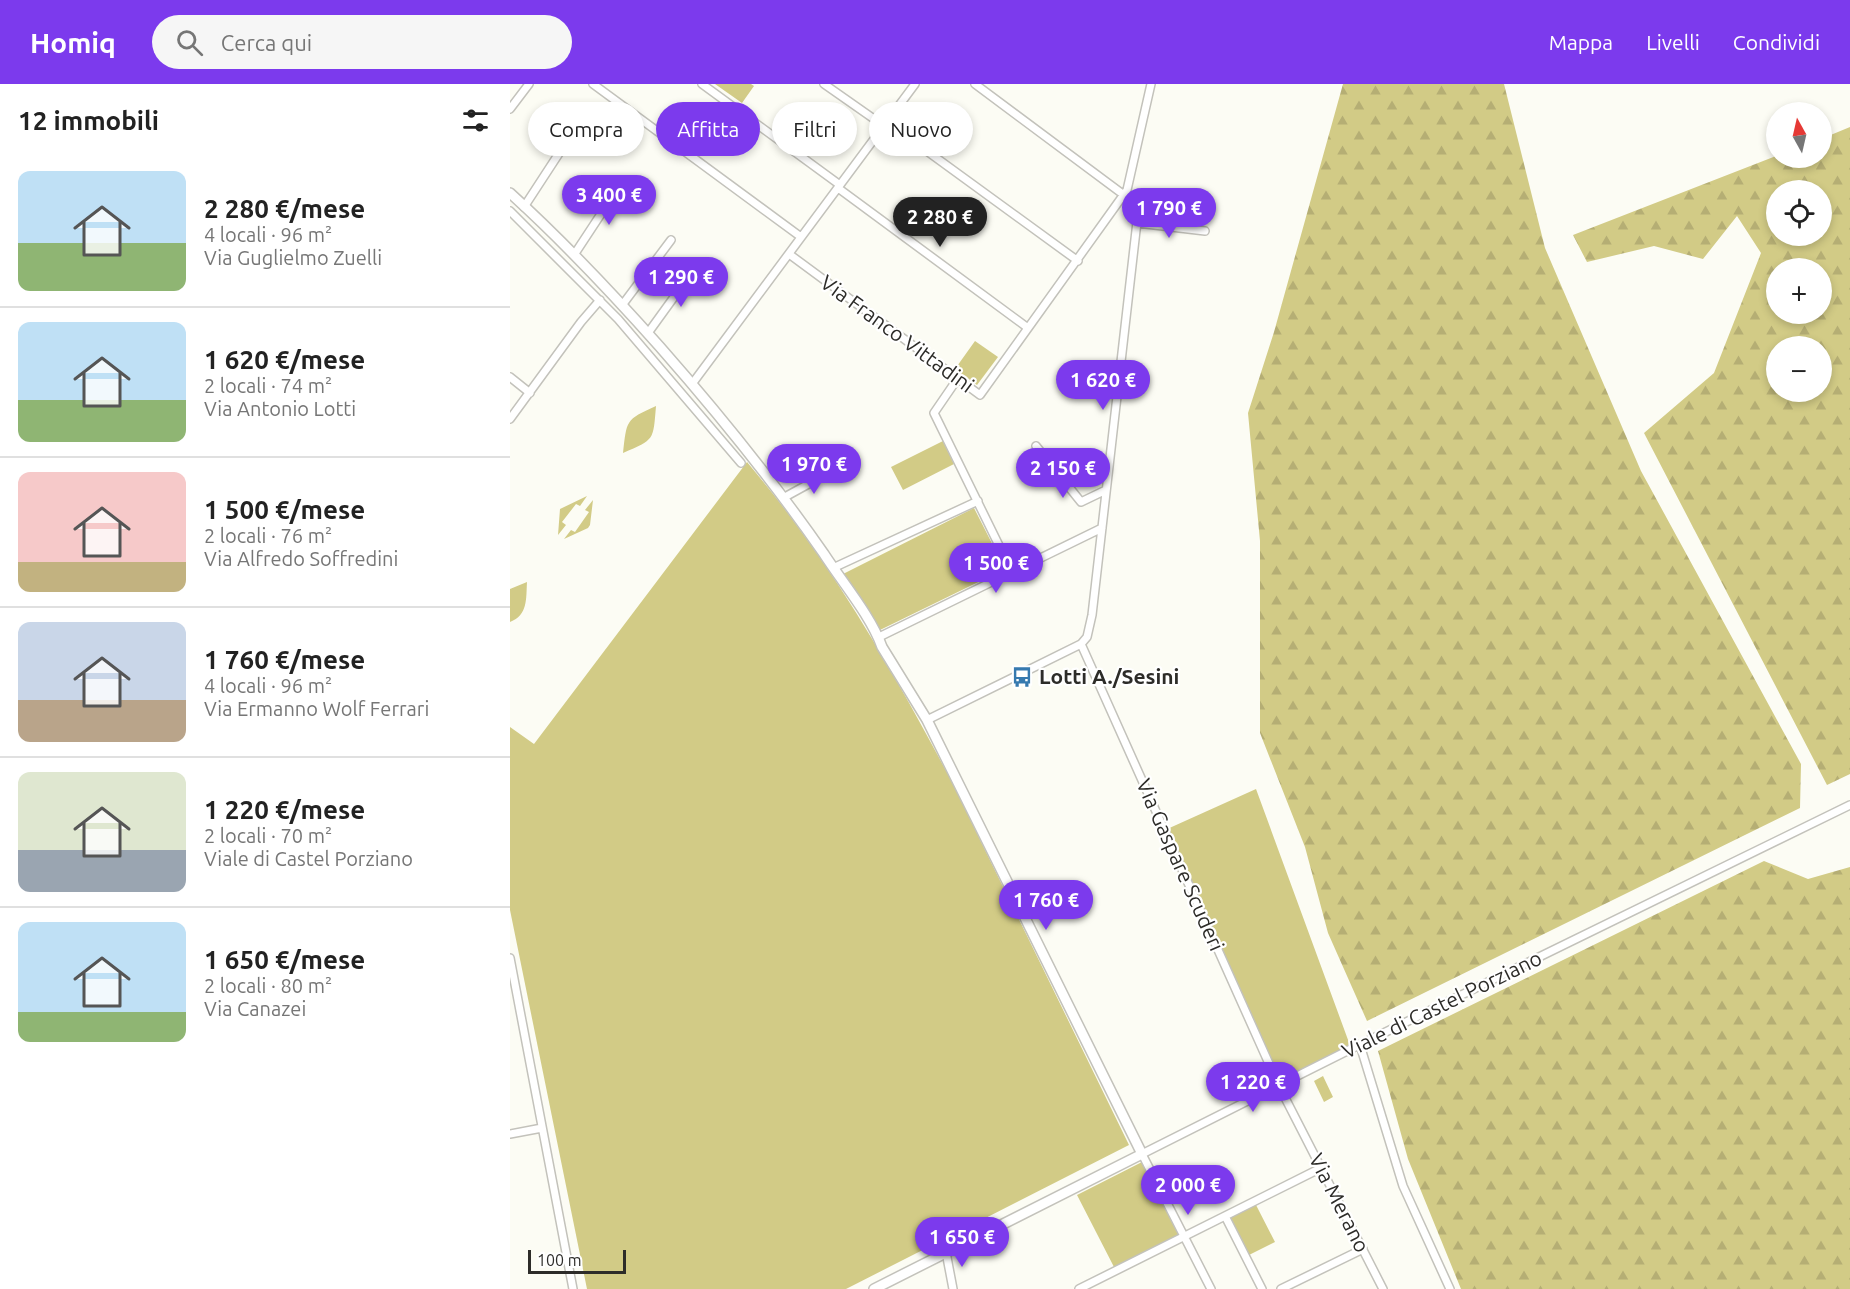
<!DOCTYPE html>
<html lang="it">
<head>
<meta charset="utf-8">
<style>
	body { margin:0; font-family:Ubuntu,sans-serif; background:#f6f6f6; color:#222; height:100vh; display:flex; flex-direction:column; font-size:22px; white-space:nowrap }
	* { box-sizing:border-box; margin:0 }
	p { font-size:20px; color:#767676 }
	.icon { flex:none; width:33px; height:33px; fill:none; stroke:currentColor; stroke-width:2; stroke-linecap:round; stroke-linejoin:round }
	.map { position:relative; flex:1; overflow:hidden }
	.panel { display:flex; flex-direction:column; background:#fff; width:510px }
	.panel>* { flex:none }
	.top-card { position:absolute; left:18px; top:18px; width:570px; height:54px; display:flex; gap:12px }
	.needle { width:39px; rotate:352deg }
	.controls { position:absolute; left:1256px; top:18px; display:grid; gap:12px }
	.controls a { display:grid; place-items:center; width:66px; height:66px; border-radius:50%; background:#fff; box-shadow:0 3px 9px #0003; font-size:30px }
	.scale { position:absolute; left:18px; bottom:15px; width:98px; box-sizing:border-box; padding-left:6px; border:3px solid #2d2c29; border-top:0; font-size:16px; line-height:21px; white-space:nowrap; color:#2d2c29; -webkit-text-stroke:4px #fff; paint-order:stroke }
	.price { position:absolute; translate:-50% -51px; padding:0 14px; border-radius:21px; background:#7c3aed; color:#fff; font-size:20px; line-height:39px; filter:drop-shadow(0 2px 3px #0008) }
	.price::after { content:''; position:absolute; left:50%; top:36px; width:18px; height:14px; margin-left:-9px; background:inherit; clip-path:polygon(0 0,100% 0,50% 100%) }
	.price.active { background:#222; color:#fff }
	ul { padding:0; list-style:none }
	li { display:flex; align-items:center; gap:18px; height:150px; padding:0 18px }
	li+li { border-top:2px solid #e0e0e0 }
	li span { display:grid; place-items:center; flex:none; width:168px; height:120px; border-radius:12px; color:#555 }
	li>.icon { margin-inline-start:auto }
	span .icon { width:72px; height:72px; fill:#fffc; stroke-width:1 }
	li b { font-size:26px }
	h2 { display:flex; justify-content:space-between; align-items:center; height:72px; padding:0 18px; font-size:26px }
	.pill { padding:0 21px; border-radius:27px; background:#fff; box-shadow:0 3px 9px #0003; font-size:21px; line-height:54px }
	.pill.active { background:#7c3aed; color:#fff }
	header { display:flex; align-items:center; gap:36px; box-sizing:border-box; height:84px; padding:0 30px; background:#7c3aed; color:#fff }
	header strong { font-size:28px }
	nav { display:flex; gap:33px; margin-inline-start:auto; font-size:21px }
	.search { width:420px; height:54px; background:#f6f6f6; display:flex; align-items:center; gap:15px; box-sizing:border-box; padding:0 21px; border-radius:33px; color:#767676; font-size:22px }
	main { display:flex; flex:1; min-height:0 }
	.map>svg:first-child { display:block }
	.green { fill:#d2cb86 }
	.forest { fill:url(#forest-firs); fill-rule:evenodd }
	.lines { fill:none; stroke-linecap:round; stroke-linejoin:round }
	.street-casing { stroke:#c3c2bb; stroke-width:10 }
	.secondary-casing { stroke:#c3c2bb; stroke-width:12 }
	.street { stroke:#fff; stroke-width:7 }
	.secondary { stroke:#fff; stroke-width:9 }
	.labels { text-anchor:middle; stroke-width:4.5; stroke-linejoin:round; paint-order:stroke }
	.street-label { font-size:21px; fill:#2d2c29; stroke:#fff }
	.poi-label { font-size:21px; font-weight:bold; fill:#2d2c29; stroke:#fff; text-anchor:start }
</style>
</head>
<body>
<header>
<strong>Homiq</strong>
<div class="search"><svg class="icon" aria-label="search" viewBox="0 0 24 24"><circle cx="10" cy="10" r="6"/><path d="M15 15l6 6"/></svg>Cerca qui</div>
<nav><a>Mappa</a><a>Livelli</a><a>Condividi</a></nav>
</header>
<main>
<section class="panel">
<h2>12 immobili<svg class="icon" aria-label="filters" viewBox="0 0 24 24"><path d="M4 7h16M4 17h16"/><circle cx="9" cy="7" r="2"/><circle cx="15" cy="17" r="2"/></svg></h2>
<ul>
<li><span style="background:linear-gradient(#bfe0f5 60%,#8fb573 0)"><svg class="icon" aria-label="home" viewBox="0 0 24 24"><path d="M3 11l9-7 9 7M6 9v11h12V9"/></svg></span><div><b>2 280 €/mese</b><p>4 locali · 96 m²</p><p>Via Guglielmo Zuelli</p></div></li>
<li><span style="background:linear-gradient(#bfe0f5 65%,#8fb573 0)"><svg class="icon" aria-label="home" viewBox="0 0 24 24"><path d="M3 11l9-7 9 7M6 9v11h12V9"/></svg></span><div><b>1 620 €/mese</b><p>2 locali · 74 m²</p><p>Via Antonio Lotti</p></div></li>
<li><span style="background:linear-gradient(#f6c9c9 75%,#c2b280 0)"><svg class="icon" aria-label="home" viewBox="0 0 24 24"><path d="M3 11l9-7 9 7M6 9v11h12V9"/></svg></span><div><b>1 500 €/mese</b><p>2 locali · 76 m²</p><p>Via Alfredo Soffredini</p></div></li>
<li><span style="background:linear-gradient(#c9d6e8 65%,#b9a48a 0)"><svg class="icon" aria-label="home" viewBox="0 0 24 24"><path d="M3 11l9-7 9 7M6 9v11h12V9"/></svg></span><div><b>1 760 €/mese</b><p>4 locali · 96 m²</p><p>Via Ermanno Wolf Ferrari</p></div></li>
<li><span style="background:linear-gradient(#dfe7d0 65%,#9aa5b1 0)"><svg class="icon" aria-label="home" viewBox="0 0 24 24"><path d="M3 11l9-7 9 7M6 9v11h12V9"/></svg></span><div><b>1 220 €/mese</b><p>2 locali · 70 m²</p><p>Viale di Castel Porziano</p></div></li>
<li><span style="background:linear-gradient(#bfe0f5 75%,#8fb573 0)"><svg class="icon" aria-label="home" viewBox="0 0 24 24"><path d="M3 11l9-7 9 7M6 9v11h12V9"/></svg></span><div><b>1 650 €/mese</b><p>2 locali · 80 m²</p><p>Via Canazei</p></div></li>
</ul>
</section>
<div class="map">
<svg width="1340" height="1205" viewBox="0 0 1340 1205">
	<defs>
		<pattern id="forest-firs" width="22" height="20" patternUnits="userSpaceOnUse" patternTransform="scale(1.5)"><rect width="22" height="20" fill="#d2cb86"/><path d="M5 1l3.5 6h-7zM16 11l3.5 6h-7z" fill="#b5ae74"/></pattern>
	</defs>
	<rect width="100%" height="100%" fill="#fcfcf4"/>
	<path class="green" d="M205,0H241L244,2L232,19Z
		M465,257L488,273L467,301L445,285Z
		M146,322C143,357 145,355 113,369C117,336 115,336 146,322Z
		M433,357L444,380L393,406L381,383Z
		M237,378C254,399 272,420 288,443C346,521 394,608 440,694L619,1061L336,1205H77L0,826V643L24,660Z
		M77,412L70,422L66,420L52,438L56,441L48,451L50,425Z
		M83,416L80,441L78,444L54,455L61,446L65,448L79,428L75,426Z
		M464,424L495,485L370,546L333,490Z
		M17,498C16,515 18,531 0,538V505Z
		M746,705L841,964L769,1002L655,746Z
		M813,992L823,1013L814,1018L804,997Z
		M632,1078L669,1151L604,1183L567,1111Z
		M746,1121L765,1158L739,1171L720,1134Z"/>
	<path class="forest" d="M833,0H994L1035,164L1131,387L1291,680L1290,724L857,937L818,849L795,763L750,649V457L738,329L764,248Z
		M1340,43V690L1317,701L1134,349L1204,289L1251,169L1227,132L1193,175L1144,162L1077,178L1063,151L1266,72L1311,74V55ZM1266,106H1311V152H1266ZM1266,184H1311V230H1266ZM1266,262H1311V308H1266Z
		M1254,777L1298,795L1340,783V1205H951L898,1075L868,967Z"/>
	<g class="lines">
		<g class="street-casing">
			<path id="street" d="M83,0L291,153
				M192,0L330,101
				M314,0L374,42
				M0,25L19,0
				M377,38L568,177
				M328,104L518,244
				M14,123L59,54
				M0,127L108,235L231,379
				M627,139L695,147
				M279,170L470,311L617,106L641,0
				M64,171L112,98
				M113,220L161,156
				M138,249L185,184
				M0,293L20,309
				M448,294L424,329L502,488
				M182,300L405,0
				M0,335L71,238L90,216
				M526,362L571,418L596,406
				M273,414L324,386
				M323,484L468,417
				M369,553L592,444
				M571,560L769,1002L873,1205
				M417,636L571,560L577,553L582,531L628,129L622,118L614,111L465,0
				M0,874L63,1205
				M850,961L893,1102L940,1205
				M0,1050L32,1044
				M715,1132L752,1205
				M436,1168L443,1205
				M569,1205L811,1084
				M701,1205L632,1070L843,964L1340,721
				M771,1205L853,1165"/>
		</g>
		<g class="secondary-casing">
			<path id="secondary" d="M0,109C53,157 102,209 150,263C208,329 264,398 314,470C332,498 361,532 372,563L417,636L632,1070L364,1205"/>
		</g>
		<use href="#street" class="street"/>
		<use href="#secondary" class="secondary"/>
	</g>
	<defs>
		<g id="bus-bare" transform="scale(1.62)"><path d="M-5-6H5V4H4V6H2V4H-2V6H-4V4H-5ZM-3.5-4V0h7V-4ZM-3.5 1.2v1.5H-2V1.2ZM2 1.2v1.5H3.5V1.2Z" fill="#3679af" stroke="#fff" stroke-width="2.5" paint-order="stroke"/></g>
	</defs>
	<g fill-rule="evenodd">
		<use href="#bus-bare" x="512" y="593"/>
	</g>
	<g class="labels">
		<g class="street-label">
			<text transform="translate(387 250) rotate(36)" y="7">Via Franco Vittadini</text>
			<text transform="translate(670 781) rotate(66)" y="7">Via Gaspare Scuderi</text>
			<text transform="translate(932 921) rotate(-26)" y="7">Viale di Castel Porziano</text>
			<text transform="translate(829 1119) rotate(63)" y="7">Via Merano</text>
		</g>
		<g class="poi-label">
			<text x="529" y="600">Lotti A./Sesini</text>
		</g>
	</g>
</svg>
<div class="controls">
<a><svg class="needle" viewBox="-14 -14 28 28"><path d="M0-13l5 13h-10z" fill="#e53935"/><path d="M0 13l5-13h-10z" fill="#767676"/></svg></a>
<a><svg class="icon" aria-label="locate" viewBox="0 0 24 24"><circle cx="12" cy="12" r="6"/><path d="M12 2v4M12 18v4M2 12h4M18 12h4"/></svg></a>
<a>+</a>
<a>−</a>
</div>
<div class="scale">100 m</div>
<b class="price" style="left:99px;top:142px">3 400 €</b>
<b class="price" style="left:659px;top:155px">1 790 €</b>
<b class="price active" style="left:430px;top:164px">2 280 €</b>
<b class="price" style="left:171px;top:224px">1 290 €</b>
<b class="price" style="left:593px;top:327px">1 620 €</b>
<b class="price" style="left:304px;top:411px">1 970 €</b>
<b class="price" style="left:553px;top:415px">2 150 €</b>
<b class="price" style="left:486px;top:510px">1 500 €</b>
<b class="price" style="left:536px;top:847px">1 760 €</b>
<b class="price" style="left:743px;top:1029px">1 220 €</b>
<b class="price" style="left:678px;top:1132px">2 000 €</b>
<b class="price" style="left:452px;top:1184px">1 650 €</b>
<div class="top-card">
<a class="pill">Compra</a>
<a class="pill active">Affitta</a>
<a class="pill">Filtri</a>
<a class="pill">Nuovo</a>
</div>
</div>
</main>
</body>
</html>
